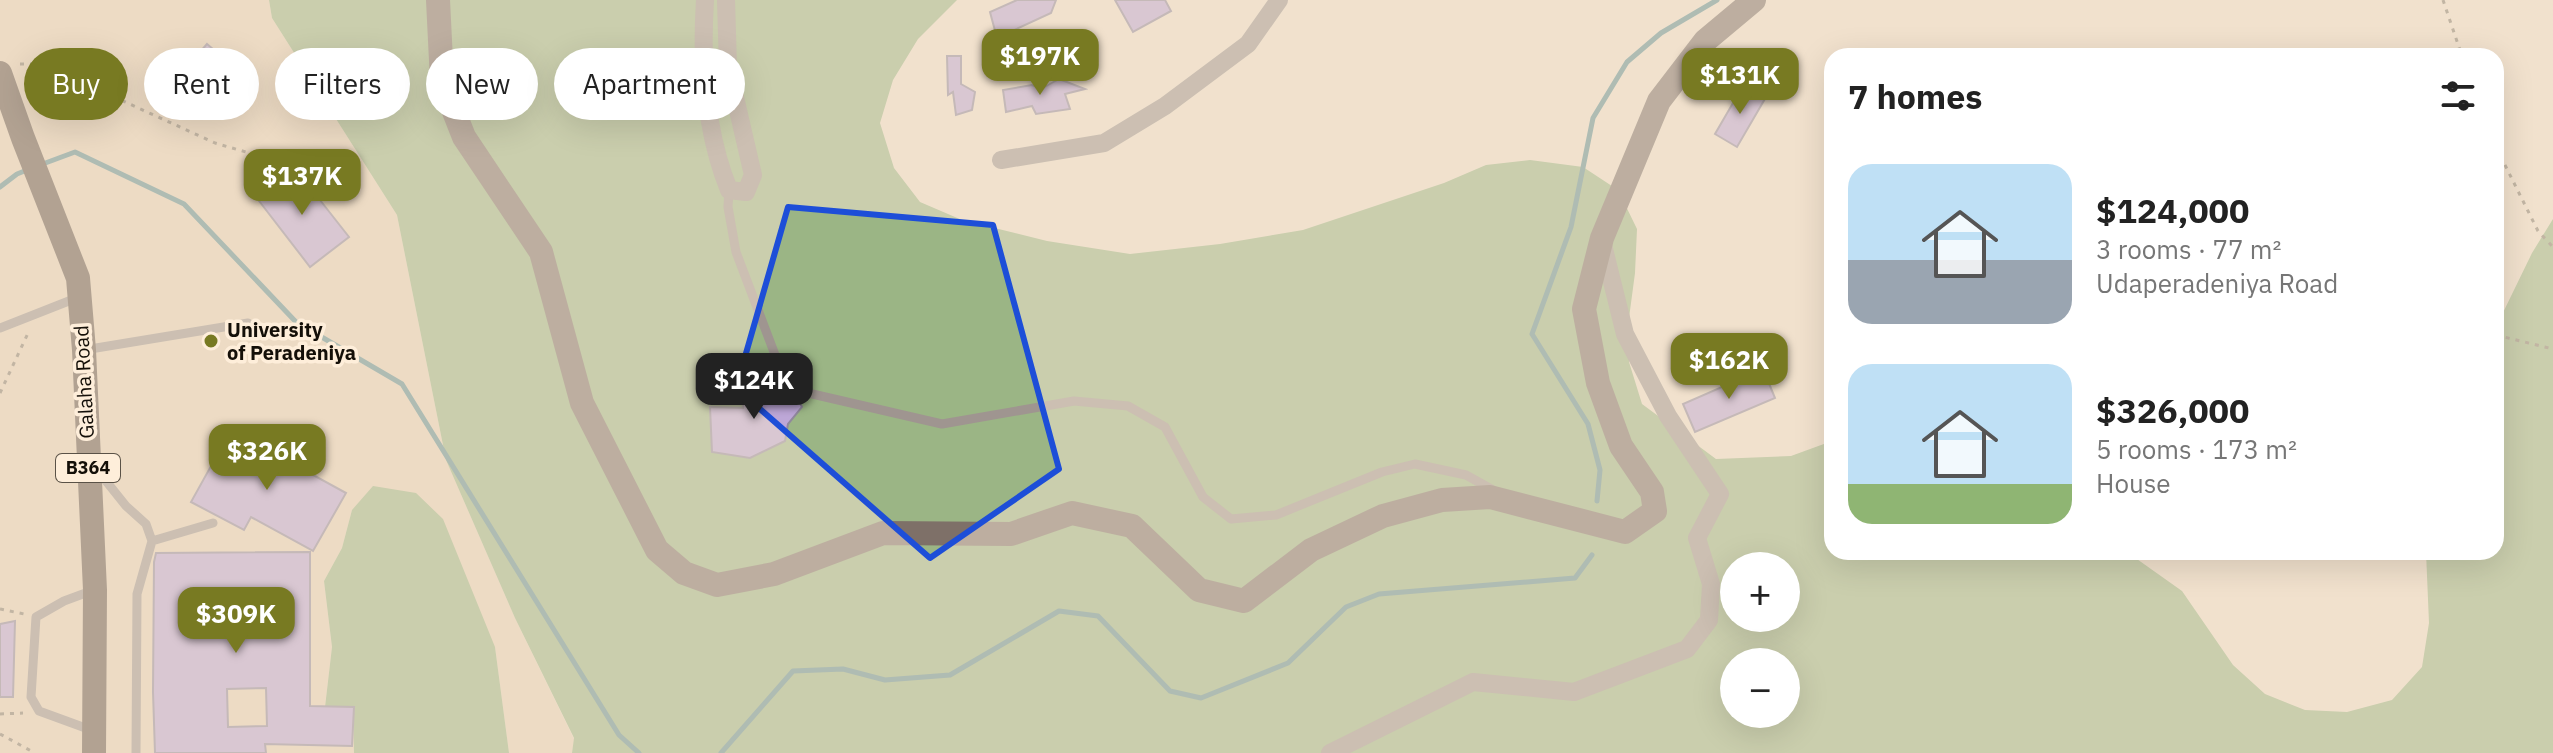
<!DOCTYPE html>
<html lang="en">
<head>
<meta charset="utf-8">
<style>
	body { margin:0; font-family:"IBM Plex Sans",sans-serif; background:#f6f6f6; color:#222; height:100vh; display:flex; flex-direction:column; font-size:30px; white-space:nowrap }
	* { box-sizing:border-box; margin:0 }
	p { font-size:26px; color:#767676 }
	.icon { flex:none; width:44px; height:44px; fill:none; stroke:currentColor; stroke-width:2; stroke-linecap:round; stroke-linejoin:round }
	.map { position:relative; flex:1; overflow:hidden }
	.sheet { position:absolute; left:1824px; top:48px; width:680px; height:512px; display:flex; flex-direction:column; background:#fff; border-radius:24px; box-shadow:0 8px 32px #0002 }
	.sheet>* { flex:none }
	.top-card { position:absolute; left:24px; top:48px; width:760px; height:72px; display:flex; gap:16px }
	.tools { position:absolute; left:1720px; top:552px; display:grid; gap:16px }
	.tools a { display:grid; place-items:center; width:80px; height:80px; border-radius:50%; background:#fff; box-shadow:0 8px 32px #0002; font-size:40px }
	.price { position:absolute; translate:-50% -68px; padding:0 18px; border-radius:16px; background:#787a22; color:#fff; font-size:26px; line-height:52px; filter:drop-shadow(0 2px 4px #0008) }
	.price::after { content:''; position:absolute; left:50%; top:48px; width:24px; height:18px; margin-left:-12px; background:inherit; clip-path:polygon(0 0,100% 0,50% 100%) }
	.price.current { background:#222; color:#fff }
	ul { padding:0; list-style:none }
	li { display:flex; align-items:center; gap:24px; height:200px; padding:0 24px }
	li span { display:grid; place-items:center; flex:none; width:224px; height:160px; border-radius:24px; color:#555 }
	li>.icon { margin-inline-start:auto }
	span .icon { width:96px; height:96px; fill:#fffc; stroke-width:1 }
	li b { font-size:34px }
	h2 { display:flex; justify-content:space-between; align-items:center; height:96px; padding:0 24px; font-size:34px }
	.pill { padding:0 28px; border-radius:36px; background:#fff; box-shadow:0 8px 32px #0002; font-size:28px; line-height:72px }
	.pill.current { background:#787a22; color:#fff }
	.map>svg:first-child { display:block }
	.built { fill:#e8d3b9 }
	.forest { fill:#9bb585; fill-rule:evenodd }
	.lines { fill:none; stroke-linecap:round; stroke-linejoin:round }
	.stream { stroke:#5f8e93; stroke-width:5 }
	.building { fill:#bda7d7; stroke:#91889d; stroke-width:2; fill-rule:evenodd }
	.path { stroke:#897e70; stroke-width:3; stroke-dasharray:4 6; stroke-linecap:butt }
	.lane { stroke:#9f9590; stroke-width:9 }
	.street { stroke:#9f9590; stroke-width:18 }
	.secondary { stroke:#7e7068; stroke-width:24 }
	.primary { stroke:#66554b; stroke-width:24 }
	.marked { fill:none; stroke:#1d4ed8; stroke-width:6; stroke-linejoin:round }
	.poi-dot { fill:#787a22; stroke:#feeeda; stroke-width:3 }
	.labels { text-anchor:middle; stroke-width:7; stroke-linejoin:round; paint-order:stroke }
	.shield { fill:#feeeda; stroke:#5a5247; stroke-width:2 }
	.shield-label { font-size:18px; font-weight:bold; fill:#140f08 }
	.poi-label { font-size:20px; font-weight:bold; fill:#140f08; stroke:#feeeda; text-anchor:start }
	.street-label { font-size:20px; fill:#140f08; stroke:#feeeda }
</style>
</head>
<body>
<div class="map">
<svg width="2553" height="753" viewBox="0 0 2553 753">
	<rect width="100%" height="100%" fill="#f1e1cd"/>
	<path class="built" d="M0,0H269L272,18L397,215L446,460L515,618L574,739L572,753H509L495,647L352,510L342,548L324,581L332,647L325,706L354,707V753H0Z"/>
	<path class="forest" d="M269,0H957L918,39L893,80L880,123L894,168L920,202L962,220L1047,241L1130,254L1220,244L1303,230L1444,183L1486,165L1530,160L1583,167L1618,190L1637,229L1635,273L1629,318V362L1642,404L1716,459L1791,456L1832,441V552H2127L2182,591L2233,665L2265,694L2305,710L2347,712L2392,700L2422,667L2429,623L2426,552H2496V327L2532,253L2553,219V753H572L574,738L515,618L446,460L397,215L272,18ZM1734,566H1786V618H1734ZM1734,662H1786V714H1734Z
		M373,486L416,493L443,519L495,647L509,753H354L353,708L325,707L332,647L324,581L342,548L352,510Z"/>
	<g class="lines">
		<path class="stream" d="M40,165L75,152L184,204L296,322L402,384L619,735L639,753
			M0,187L17,174L27,170
			M1597,501L1600,470L1588,424L1532,334L1571,227L1593,118L1627,62L1661,33L1717,0
			M721,753L793,671L843,669L885,680L950,675L1059,611L1098,616L1170,691L1201,698L1288,663L1346,607L1379,594L1575,578L1592,555"/>
	</g>
	<path class="building" d="M1017,0H1056L1051,13L997,38L990,12Z
		M1115,0H1165L1171,11L1133,32Z
		M207,44L247,78L226,103L186,68Z
		M947,56H961V84L975,92L972,110L956,115L953,92L948,95Z
		M1059,79L1085,89L1065,94L1070,109L1036,114L1032,106L1006,112L1003,90L1032,85L1041,89Z
		M1744,84L1766,97L1737,147L1715,134Z
		M294,167L349,237L310,267L256,197Z
		M1763,369L1775,398L1695,432L1683,404Z
		M744,384L785,386L794,392L802,407L788,424L785,441L750,458L712,452L710,407L743,408Z
		M231,430L346,493L313,551L251,517L244,530L191,502Z
		M310,552V706L354,707L352,746L265,744L266,753H155L153,692L154,562L156,553ZM191,599H262V636H191ZM266,688L267,726L228,727L227,689Z
		M15,621L13,697H0V624Z"/>
	<g class="lines">
		<path class="path" d="M2443,0L2462,56
			M20,64H42L215,143L280,162L283,176
			M2496,147L2538,231L2553,247
			M2496,335L2553,349
			M0,393L29,331
			M0,609L24,614
			M0,714L23,713
			M0,734L35,753"/>
		<path class="lane" d="M729,190L728,207L736,252L777,360L789,380L808,393L942,424L1074,401L1128,406L1165,427L1203,497L1231,519L1276,515L1382,472L1415,464L1466,475L1493,490
			M0,328L79,297
			M84,350L248,323
			M94,466L126,506L146,524L152,541L137,594L136,753
			M152,541L213,523
			M91,730L39,711L31,697L36,617L64,601L91,591"/>
		<path class="street" d="M705,0C701,63 705,131 729,190L746,192L753,175L728,67L726,0
			M1001,160L1104,143L1165,106L1248,44L1279,0
			M1330,753L1473,682L1574,692L1687,649L1709,620L1711,584L1697,538L1720,494L1668,416L1625,334L1603,245"/>
		<path class="secondary" d="M438,0L442,81L464,137L541,252L582,403L657,550L684,573L717,585L774,574L883,533L1011,534L1072,513L1132,526L1199,590L1244,601L1311,550L1383,516L1442,500L1490,497L1625,532L1655,511L1652,492L1621,446L1598,383L1584,309L1602,238L1659,101L1705,41L1754,0"/>
		<path class="primary" d="M0,73L23,138L78,278L84,350L95,590L94,753"/>
	</g>
	<path d="M0 0H2553V753H0ZM788,207L993,225L1059,469L930,558L736,388Z" fill="#f1e1cd" fill-opacity=".55" fill-rule="evenodd"/>
	<path class="marked" d="M788,207L993,225L1059,469L930,558L736,388Z"/>
	<circle class="poi-dot" cx="211" cy="341" r="8"/>
	<g class="labels">
		<rect class="shield" x="56" y="454" width="64" height="28" rx="6"/>
		<g class="shield-label">
			<text x="88" y="474">B364</text>
		</g>
		<g class="poi-label">
			<text x="227" y="337">University<tspan x="227" dy="23">of Peradeniya</tspan></text>
		</g>
		<g class="street-label">
			<text transform="translate(84 382) rotate(-93)" y="7">Galaha Road</text>
		</g>
	</g>
</svg>
<div class="tools">
<a>+</a>
<a>−</a>
</div>
<b class="price" style="left:1040px;top:97px">$197K</b>
<b class="price" style="left:1740px;top:116px">$131K</b>
<b class="price" style="left:302px;top:217px">$137K</b>
<b class="price" style="left:1729px;top:401px">$162K</b>
<b class="price current" style="left:754px;top:421px">$124K</b>
<b class="price" style="left:267px;top:492px">$326K</b>
<b class="price" style="left:236px;top:655px">$309K</b>
<div class="top-card">
<a class="pill current">Buy</a>
<a class="pill">Rent</a>
<a class="pill">Filters</a>
<a class="pill">New</a>
<a class="pill">Apartment</a>
</div>
<section class="sheet">
<h2>7 homes<svg class="icon" aria-label="filters" viewBox="0 0 24 24"><path d="M4 7h16M4 17h16"/><circle cx="9" cy="7" r="2"/><circle cx="15" cy="17" r="2"/></svg></h2>
<ul>
<li><span style="background:linear-gradient(#bfe0f5 60%,#9aa5b1 0)"><svg class="icon" aria-label="home" viewBox="0 0 24 24"><path d="M3 11l9-7 9 7M6 9v11h12V9"/></svg></span><div><b>$124,000</b><p>3 rooms · 77 m²</p><p>Udaperadeniya Road</p></div></li>
<li><span style="background:linear-gradient(#bfe0f5 75%,#8fb573 0)"><svg class="icon" aria-label="home" viewBox="0 0 24 24"><path d="M3 11l9-7 9 7M6 9v11h12V9"/></svg></span><div><b>$326,000</b><p>5 rooms · 173 m²</p><p>House</p></div></li>
</ul>
</section>
</div>
</body>
</html>
